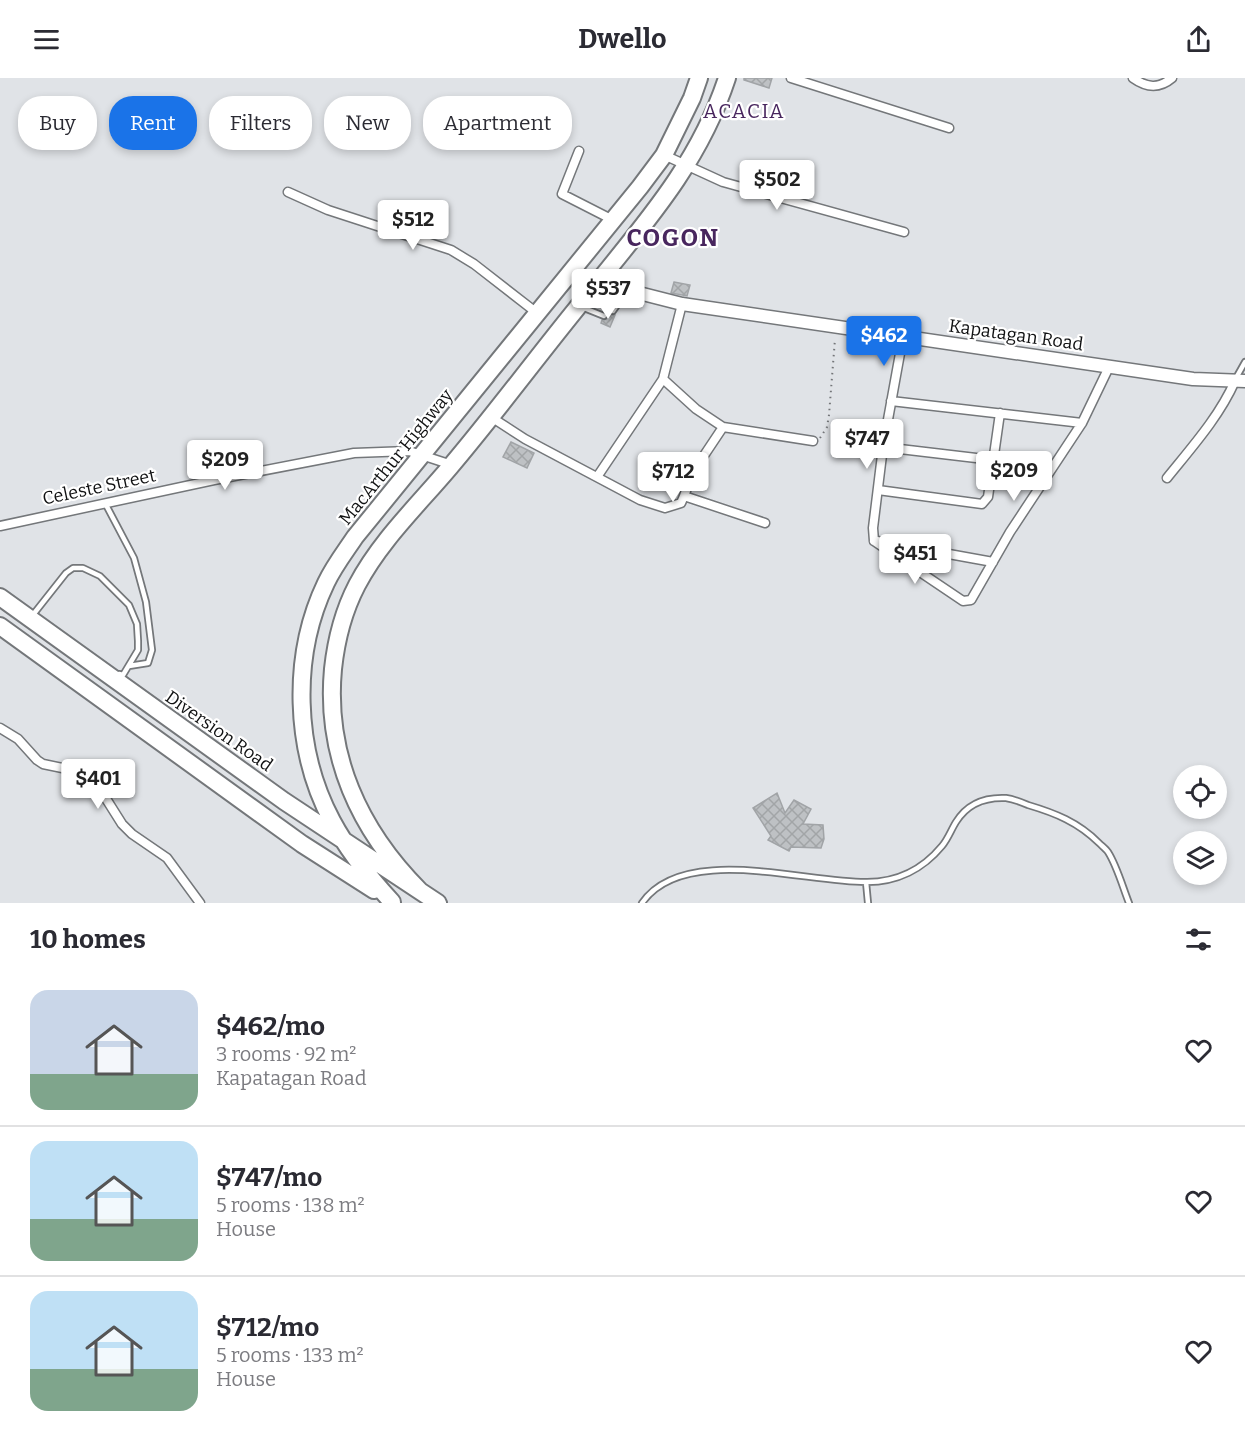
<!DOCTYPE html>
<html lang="en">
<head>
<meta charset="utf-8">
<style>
	body { margin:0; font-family:Bitter,serif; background:#f2f2f3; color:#2b2b33; height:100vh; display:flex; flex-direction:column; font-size:22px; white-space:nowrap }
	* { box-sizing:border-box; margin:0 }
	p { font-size:20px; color:#7c7c81 }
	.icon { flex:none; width:33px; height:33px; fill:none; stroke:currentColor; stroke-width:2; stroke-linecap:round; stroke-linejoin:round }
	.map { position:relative; height:825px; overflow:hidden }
	.sheet { display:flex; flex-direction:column; background:#fff; flex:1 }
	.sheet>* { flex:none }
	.banner { position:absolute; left:18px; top:18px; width:600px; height:54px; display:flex; gap:12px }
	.tools { position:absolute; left:1173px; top:687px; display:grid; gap:12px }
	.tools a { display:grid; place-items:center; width:54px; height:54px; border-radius:50%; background:#fff; box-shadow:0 3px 9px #0003; font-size:30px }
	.price { position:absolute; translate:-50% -51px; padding:0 14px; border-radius:6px; background:#fff; color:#222; font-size:20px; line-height:39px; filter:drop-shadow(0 2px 3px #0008) }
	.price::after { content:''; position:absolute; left:50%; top:36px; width:18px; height:14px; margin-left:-9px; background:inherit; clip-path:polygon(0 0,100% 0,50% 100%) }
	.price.current { background:#1a73e8; color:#fff }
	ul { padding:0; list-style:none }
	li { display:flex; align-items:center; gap:18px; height:150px; padding:0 30px }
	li+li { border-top:2px solid #e1e1e2 }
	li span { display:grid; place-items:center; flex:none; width:168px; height:120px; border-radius:18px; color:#555 }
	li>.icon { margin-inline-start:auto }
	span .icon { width:72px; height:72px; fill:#fffc; stroke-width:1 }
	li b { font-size:26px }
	h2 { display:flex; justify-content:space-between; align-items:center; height:72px; padding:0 30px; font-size:26px }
	.tag { padding:0 21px; border-radius:24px; background:#fff; box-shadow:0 3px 9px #0003; font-size:21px; line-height:54px }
	.tag.current { background:#1a73e8; color:#fff }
	header { display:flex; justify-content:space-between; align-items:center; height:78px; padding:0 30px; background:#fff; font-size:27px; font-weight:700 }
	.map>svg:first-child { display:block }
	.building { fill:url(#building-cross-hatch); stroke:#a1a4a7; stroke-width:1.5 }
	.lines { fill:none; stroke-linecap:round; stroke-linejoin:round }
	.lane-casing { stroke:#74777a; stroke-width:8 }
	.street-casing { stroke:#74777a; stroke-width:11 }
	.secondary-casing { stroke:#74777a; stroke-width:15 }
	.highway-casing { stroke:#74777a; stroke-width:20 }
	.path { stroke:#747679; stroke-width:2; stroke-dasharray:1.5 4.5; stroke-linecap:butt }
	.lane { stroke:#fff; stroke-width:4.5 }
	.street { stroke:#fff; stroke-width:8 }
	.secondary { stroke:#fff; stroke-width:12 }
	.highway { stroke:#fff; stroke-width:16 }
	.labels { text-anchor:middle; stroke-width:4.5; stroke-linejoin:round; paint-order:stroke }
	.street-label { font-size:18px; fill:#101112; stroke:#fff }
	.neighbourhood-label { font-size:20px; letter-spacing:1.5px; fill:#48265e; stroke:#fff }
	.district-label { font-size:24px; font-weight:bold; letter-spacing:1.5px; fill:#48265e; stroke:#fff }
</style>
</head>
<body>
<header><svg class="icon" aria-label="menu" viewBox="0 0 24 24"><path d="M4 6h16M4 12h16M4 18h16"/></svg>Dwello<svg class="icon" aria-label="share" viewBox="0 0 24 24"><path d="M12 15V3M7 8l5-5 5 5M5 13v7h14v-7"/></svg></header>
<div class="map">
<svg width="1245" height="825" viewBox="0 0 1245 825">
	<defs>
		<pattern id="building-cross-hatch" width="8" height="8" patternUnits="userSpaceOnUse" patternTransform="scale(1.5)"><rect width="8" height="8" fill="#bec1c4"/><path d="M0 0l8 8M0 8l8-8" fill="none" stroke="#a2a5a7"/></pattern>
	</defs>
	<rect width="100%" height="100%" fill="#e0e3e7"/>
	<path class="building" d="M744,0H772L769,10L744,2Z
		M674,204L690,207L687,218L671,215Z
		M607,231L611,237H615L610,249L601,245L602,242L608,240Z
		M511,364L534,375L527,390L503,379Z
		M777,715L785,735L794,722L811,731L803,746L823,747L824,761L821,770L791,769L789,773L768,762L771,758L753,730Z"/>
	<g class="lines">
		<g class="lane-casing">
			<path id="lane" d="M584,230L604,238
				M613,233L627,213
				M1236,300L1245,284
				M105,425L134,480L146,524L152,572L148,585L129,588
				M32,538L66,495L73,490H83L100,498L129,527L137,546L138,563V572L123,597L119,596
				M866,804L868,825
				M642,825C683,765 806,805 867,804C897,804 923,791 942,768C948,761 951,752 956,744C967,726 985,719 1006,720C1013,721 1021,724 1028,727C1055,735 1078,744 1099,765C1102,768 1106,771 1108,774C1117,788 1123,810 1129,825"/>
		</g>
		<g class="street-casing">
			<path id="street" d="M791,0L949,50
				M1133,0C1147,10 1159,11 1172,0
				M579,73L562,116L613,142
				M664,77L723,104L904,154
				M288,114L328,132L451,172L474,186L537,235
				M663,301L696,331L723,349L813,363
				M891,323L1082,345
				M491,339L525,361L640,422L665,430L681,425L684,418
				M723,349L693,394L684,418L765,445
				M883,369L993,382
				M597,399L663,301L682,226
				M1167,400C1192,369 1219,339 1235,303
				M878,412L982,426L988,419L1000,335
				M0,448L214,402L354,375L409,373L452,387
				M874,463L963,523L971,522L1010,454L1082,345L1109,289
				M874,463L873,450L883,369L903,259
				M877,463L993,484
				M0,650L18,661L37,682L43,686L77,693L93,700L122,746L132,756L167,780L200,825"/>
		</g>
		<g class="secondary-casing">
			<path id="secondary" d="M571,195L627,212L682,226L1193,301L1245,303"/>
		</g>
		<g class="highway-casing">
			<path id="highway" d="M0,519L284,723L438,825
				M0,548L302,766L374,812
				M420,813C359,752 325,677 333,591C336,563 344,532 357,507C380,463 418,427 450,389C494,337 534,283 577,230C636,155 697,92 727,0
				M392,824C369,799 348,773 332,743C294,672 291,578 326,505C334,488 345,474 355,459L640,109L664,77L692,20L699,0"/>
		</g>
		<path class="path" d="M820,360L827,349L829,337L835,261"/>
		<use href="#lane" class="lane"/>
		<use href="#street" class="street"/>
		<use href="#secondary" class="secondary"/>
		<use href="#highway" class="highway"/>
	</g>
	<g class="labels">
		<g class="street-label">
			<text transform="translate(1016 257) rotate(8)" y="6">Kapatagan Road</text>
			<text transform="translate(396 379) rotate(-51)" y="6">MacArthur Highway</text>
			<text transform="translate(99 409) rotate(-12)" y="6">Celeste Street</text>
			<text transform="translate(219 653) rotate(35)" y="6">Diversion Road</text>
		</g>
		<g class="neighbourhood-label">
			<text x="744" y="40">ACACIA</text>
		</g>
		<g class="district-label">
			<text x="673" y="168">COGON</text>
		</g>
	</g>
</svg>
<div class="tools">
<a><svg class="icon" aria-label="locate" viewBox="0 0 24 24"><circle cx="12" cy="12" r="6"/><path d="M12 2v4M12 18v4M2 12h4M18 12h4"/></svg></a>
<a><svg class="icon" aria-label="layers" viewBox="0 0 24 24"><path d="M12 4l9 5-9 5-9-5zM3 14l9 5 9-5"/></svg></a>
</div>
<b class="price" style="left:777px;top:133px">$502</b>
<b class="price" style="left:413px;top:173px">$512</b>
<b class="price" style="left:608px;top:242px">$537</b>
<b class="price current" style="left:884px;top:289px">$462</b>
<b class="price" style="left:867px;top:392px">$747</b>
<b class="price" style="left:225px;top:413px">$209</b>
<b class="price" style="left:1014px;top:424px">$209</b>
<b class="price" style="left:673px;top:425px">$712</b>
<b class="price" style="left:915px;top:507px">$451</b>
<b class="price" style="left:98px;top:732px">$401</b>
<div class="banner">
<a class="tag">Buy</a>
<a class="tag current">Rent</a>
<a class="tag">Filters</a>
<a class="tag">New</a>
<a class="tag">Apartment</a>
</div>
</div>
<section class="sheet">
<h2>10 homes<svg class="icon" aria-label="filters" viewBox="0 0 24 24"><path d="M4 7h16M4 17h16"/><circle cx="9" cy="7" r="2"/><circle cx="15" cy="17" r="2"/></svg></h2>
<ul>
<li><span style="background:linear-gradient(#c9d6e8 70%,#7fa58c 0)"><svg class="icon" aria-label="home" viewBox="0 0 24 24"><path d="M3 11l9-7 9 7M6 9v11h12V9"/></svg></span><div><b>$462/mo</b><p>3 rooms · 92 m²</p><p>Kapatagan Road</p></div><svg class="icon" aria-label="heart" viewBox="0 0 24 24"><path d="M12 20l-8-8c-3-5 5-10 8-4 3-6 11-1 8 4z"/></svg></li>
<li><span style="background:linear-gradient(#bfe0f5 65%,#7fa58c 0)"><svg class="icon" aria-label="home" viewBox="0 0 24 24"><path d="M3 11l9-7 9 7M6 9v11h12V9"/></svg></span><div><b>$747/mo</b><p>5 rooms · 138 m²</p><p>House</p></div><svg class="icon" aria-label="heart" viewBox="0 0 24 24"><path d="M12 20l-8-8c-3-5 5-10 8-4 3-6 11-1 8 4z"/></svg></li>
<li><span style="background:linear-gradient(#bfe0f5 65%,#7fa58c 0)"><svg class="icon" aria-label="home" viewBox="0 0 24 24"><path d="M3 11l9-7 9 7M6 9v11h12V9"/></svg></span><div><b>$712/mo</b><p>5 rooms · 133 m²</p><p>House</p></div><svg class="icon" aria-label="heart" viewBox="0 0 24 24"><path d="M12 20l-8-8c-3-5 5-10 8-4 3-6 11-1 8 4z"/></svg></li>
</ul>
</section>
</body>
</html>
